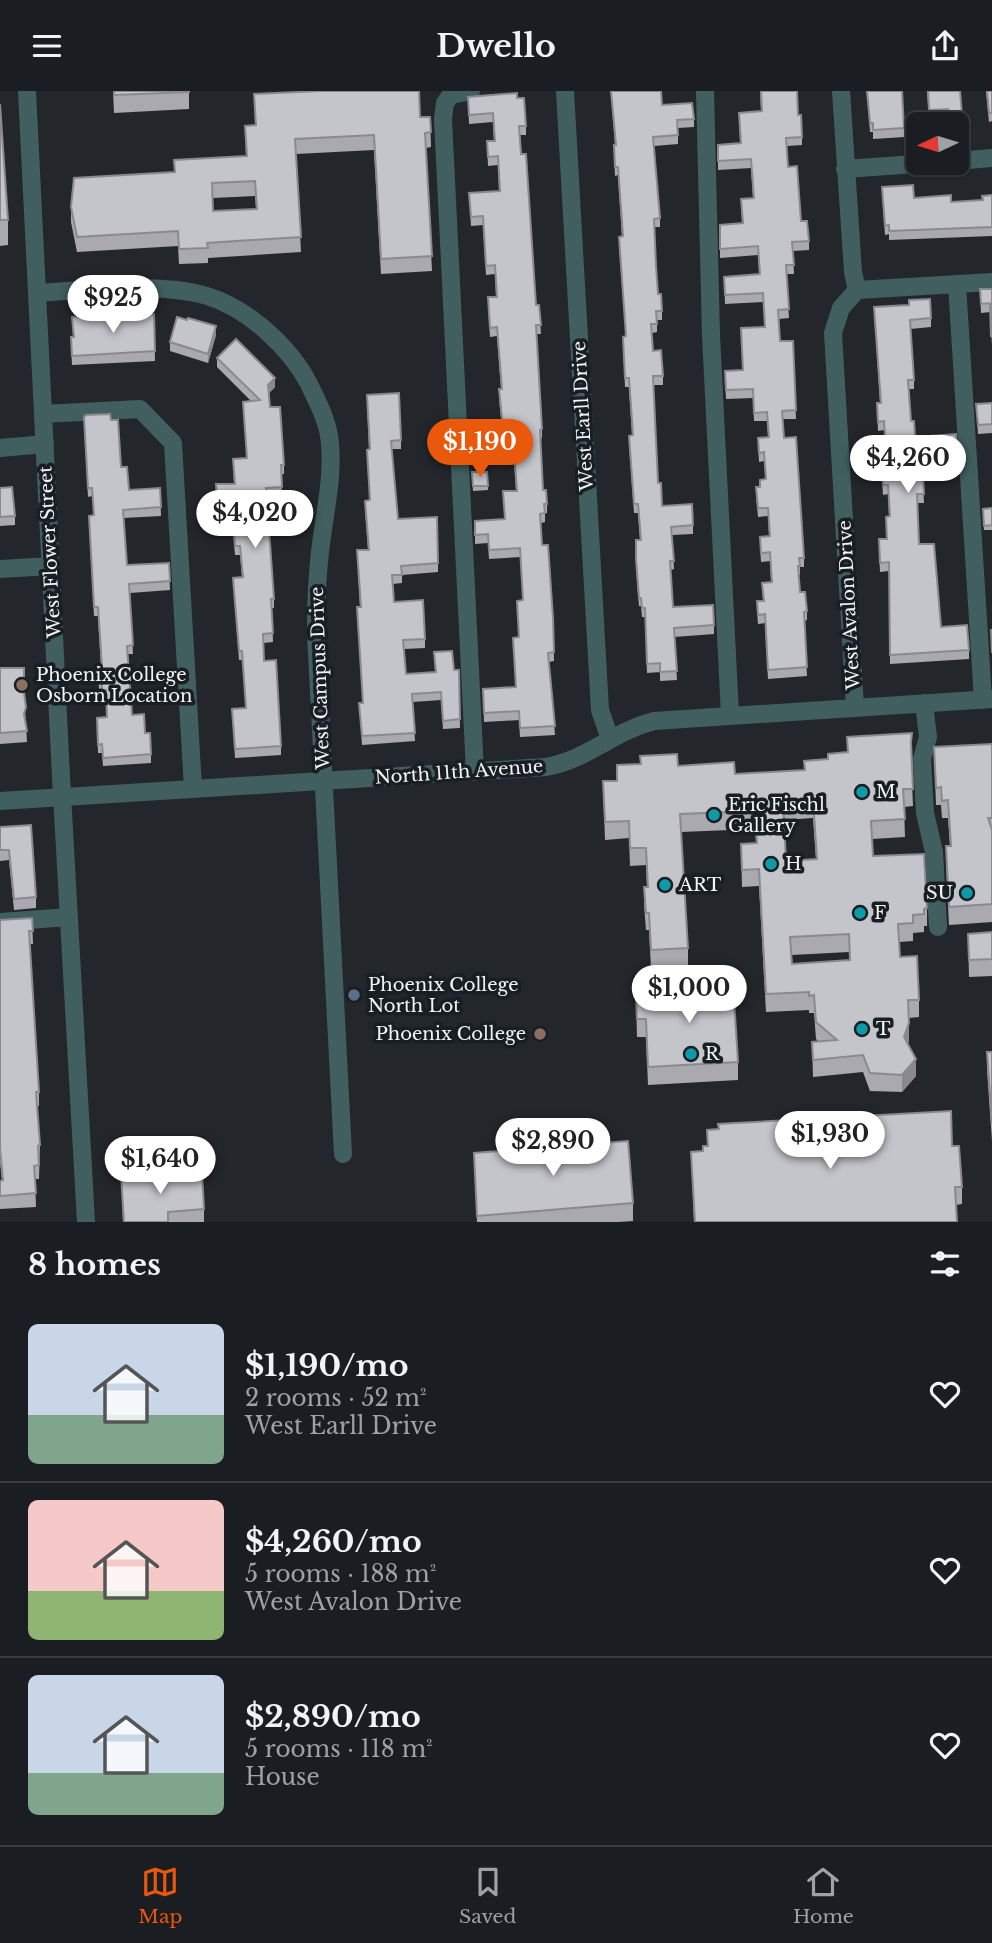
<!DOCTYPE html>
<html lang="en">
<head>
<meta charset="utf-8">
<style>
	body { margin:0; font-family:"Libre Baskerville",serif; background:#23262a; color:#f1f3f6; height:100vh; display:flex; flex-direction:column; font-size:26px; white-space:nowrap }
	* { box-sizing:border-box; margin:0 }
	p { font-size:23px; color:#9fa2a5 }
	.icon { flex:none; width:38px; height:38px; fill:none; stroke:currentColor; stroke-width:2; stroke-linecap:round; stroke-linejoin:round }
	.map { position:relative; height:1131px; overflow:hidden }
	.drawer { display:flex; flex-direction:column; background:#1a1d21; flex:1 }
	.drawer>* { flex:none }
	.needle { width:46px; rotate:266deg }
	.buttons { position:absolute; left:906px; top:21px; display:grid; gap:14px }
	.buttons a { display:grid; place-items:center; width:63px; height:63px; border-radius:10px; background:#1a1d21; box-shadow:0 2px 5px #0004,0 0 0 2px #383b3f; font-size:35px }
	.price { position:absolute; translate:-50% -60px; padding:0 16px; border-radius:24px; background:#fff; color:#222; font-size:23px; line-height:46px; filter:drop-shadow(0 2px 4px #0008) }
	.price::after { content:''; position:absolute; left:50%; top:42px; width:21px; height:16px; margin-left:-10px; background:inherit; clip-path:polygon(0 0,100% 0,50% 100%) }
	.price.current { background:#ea580c; color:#fff }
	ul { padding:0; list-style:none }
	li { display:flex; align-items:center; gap:21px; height:175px; padding:0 28px }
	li+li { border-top:2px solid #383b3f }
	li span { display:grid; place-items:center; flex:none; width:196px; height:140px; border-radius:10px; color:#555 }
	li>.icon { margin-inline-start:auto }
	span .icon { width:84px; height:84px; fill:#fffc; stroke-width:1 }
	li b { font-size:30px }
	h2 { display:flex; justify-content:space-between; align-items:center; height:84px; padding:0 28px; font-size:30px }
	header { display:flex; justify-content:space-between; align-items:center; height:91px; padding:0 28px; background:#1a1d21; font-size:32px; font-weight:700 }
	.tabs { display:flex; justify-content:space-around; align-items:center; height:98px; border-top:2px solid #383b3f; background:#1a1d21; font-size:19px; color:#9fa2a5 }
	.tabs a { display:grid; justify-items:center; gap:4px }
	.tabs .current { color:#ea580c }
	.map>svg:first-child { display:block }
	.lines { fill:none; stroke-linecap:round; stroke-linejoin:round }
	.minor { stroke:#425f5f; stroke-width:18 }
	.wall { fill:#a9a9af; fill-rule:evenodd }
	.shaded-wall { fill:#89898e }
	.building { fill:#c4c4cb; stroke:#89898e; stroke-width:2; fill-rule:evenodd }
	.education-dot { fill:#8d6e63; stroke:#191e22; stroke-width:2.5 }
	.culture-dot { fill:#0f9aa8; stroke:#191e22; stroke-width:2.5 }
	.service-dot { fill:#5c6f8a; stroke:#191e22; stroke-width:2.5 }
	.labels { text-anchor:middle; stroke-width:7; stroke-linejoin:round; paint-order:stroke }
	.street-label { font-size:18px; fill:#f2f5f8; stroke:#191e22 }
	.poi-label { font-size:18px; fill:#f2f5f8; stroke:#191e22; text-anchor:start }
</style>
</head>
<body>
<header><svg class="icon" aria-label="menu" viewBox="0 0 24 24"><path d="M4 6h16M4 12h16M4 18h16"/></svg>Dwello<svg class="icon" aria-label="share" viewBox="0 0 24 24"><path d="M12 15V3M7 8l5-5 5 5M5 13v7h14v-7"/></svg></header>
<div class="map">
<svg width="992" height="1131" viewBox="0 0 992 1131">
	<rect width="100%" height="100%" fill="#23272c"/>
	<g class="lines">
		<path class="minor" d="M27,0L61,686L86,1131
			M471,0L451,4L445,12L443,28L475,681
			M565,0L600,619L610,648
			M705,0L711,244L730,624
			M841,0L853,181L857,199
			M957,70L992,67
			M845,78L930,72
			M957,193L983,609
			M857,199L992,191
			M37,202C85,199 161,191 207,205C247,217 290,256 309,293C318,312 329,332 330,353C333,387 325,420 321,453C317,483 316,513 316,543L343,1063
			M43,323L140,318L173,352L193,697
			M0,357L45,353
			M0,478L51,475
			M924,612L928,646L922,668L925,722L934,761L938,836
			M855,616L833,242L841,217L857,199
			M0,710L546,676C589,668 612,641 654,630L992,608
			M0,831L69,826"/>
	</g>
	<path class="wall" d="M113,0H189V18L114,22Z
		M611,0H661L662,14L694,28V36L678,37V53L654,55L660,127V136H654L658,203L662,220V229H657V241L652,242L653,260L663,285V294H653L658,392L662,415L693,434V443L672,444L674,478L671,479L673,516L714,534V543L674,546L677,589L660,590V581L647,582L645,526H642L641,515H639L636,477V449H640L638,422H634L629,353V345L632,344L629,296H625L623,254V246H626L619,155V146H622L618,84L615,85L614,63V54H615Z
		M760,0H797L798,24L802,46V54L787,55L788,76L801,130L809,150V159L793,160L794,183H786L789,227L779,228L780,250H793L796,328H783L784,347L804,467V476H800V484H798L800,501L807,520V529L804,530L807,585L768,588L765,532L758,533L757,519V510H763L762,492L771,491L770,470L761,471L760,455V446L769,445L768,425L758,426L756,405V396H760L766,389L764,370L759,371L758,347L768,346L767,330H754L753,307L726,308L725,289L742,279L765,236L763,211L725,213L724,186L759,183L758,164L720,167V134L742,133L741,108H753L751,77L718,79V63L740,52L739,22L761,20Z
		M867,0L904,37V46L873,48V41H870Z
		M927,0L962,24V33H948V27L929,28Z
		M986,0H992V30L989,31Z
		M254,3L420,26H430L431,56L426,57L432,180L381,183L374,59L296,63L301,161L208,167V172L179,173L178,155L77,161L71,131V116L174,81V69L246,65L245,35L255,34ZM255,105L256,118L213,120V107Z
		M468,6L517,7L526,35V44H520L536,214H539L541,243H536L542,338V347L540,348L543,399L547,413V422H545V431L541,432L542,454L553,527L554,570L549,571L555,644L520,646L519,629L484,631L483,598L516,596L513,547L519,546L517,510L523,509L520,466L489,468L488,452L475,453V430L505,428L503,400H516L514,369L483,371L482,349L503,347L499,307V298H501L497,245L490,246L488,215V206H496L495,183L486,184L483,134L471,135L469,102L499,100L498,74L488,75L487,50H494L493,31L469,33Z
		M0,13L8,129V154L0,155Z
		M882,96L914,107L951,111L983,109L992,104V145L889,149V143L885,144Z
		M980,198H992V254L990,221L981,222Z
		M874,216L931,227V236L910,238L914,289V298H909L911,330L915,346L957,361V370L922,372L924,412H917L919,453L941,536L969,559V568L890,573L889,480L880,481L879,458L887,448L889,425L888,403L883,404L881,374H886L884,339L878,340L877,312H880Z
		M154,223L155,270L72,274L71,255V246H73L72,226Z
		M187,229L216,244L208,272L170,260V251Z
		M217,267L275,296L269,302L270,316L284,374V383H281L282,405L267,406L274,508V517H272L273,551L263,552L264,570L281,655V664L235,667L232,618L246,617L242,569H239L233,487L242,486L240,464H235L231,418L217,419L216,393H234L233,368L247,367L243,311L251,310L217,276Z
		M992,312V342L978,343L976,313Z
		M367,313L401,349V358H392L398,428L438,472V481L402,484V492L392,493L394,511L425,548V557L404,558L406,583L435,581L434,561L454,579H459L460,637L443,638L441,609L413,611L415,650L362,654L359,612H363L357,524V516H360L357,459H368L365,418V410L370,409L367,367V359L369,358Z
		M111,329L121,376L129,399L160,397L161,425L123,427L127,474L169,472L170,499L130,502L133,563H128L132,624L145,642L151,663V672L103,675L102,662H98L97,627L107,626L106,608H102V598H99L98,576H101L98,525H94L89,433L94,424L92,405L88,406L84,334Z
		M472,381H487L488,399L473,400Z
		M0,397L15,425V434L0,435Z
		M992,417V439H984L983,418Z
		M0,577L24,603L27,651L0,653Z
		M847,646L912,660L911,665L913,715L904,716L905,746L872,748L873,765L927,817V835H924V841L913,842V850L899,851L900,866L919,909V926L909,927V950L908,953L916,985L902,1001L870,1000L863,981L813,986L812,951L818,950L816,948L814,922H809V919L766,921L759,795L742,796L741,753L756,752L755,738L681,741L688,857V875L651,877L649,839H646L644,813V796H647L646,774L630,775L629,747L605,749L603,690H617V674L678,675L735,683L804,679L847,661ZM813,727L816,769L786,770L784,729ZM849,861V869L792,873V864Z
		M992,653V831L949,834L946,772V755H950L948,727H942L941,714H936L934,656Z
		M0,736L36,806V817L14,819L9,769L0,770Z
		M32,827L33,853H30L39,1001V1015H37L40,1054L39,1088H35L36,1116L0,1118V1090H2L0,1071V829Z
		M992,841V885L969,886L968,843Z
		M636,906L738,971V989L648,994L646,946H637Z
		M987,961H992V1050L987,979Z
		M707,1039L952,1055L962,1096V1113L956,1114L957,1131H694L691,1061L703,1060L707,1055Z
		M474,1062L633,1112V1130L618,1131H477Z
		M178,1083L204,1118V1131H123L121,1084Z"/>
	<path class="shaded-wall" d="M216,235V244L208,272V263Z
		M275,287V296L268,303V294Z
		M909,932V950L904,964V946Z
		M916,968V985L902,1001V984Z"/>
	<path class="building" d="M114,0H189V1L114,4Z
		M321,0H419L420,26H430L431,41L425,42L432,165L381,168L374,44L295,48L301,146L207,152L208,157L179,158L178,140L77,146L71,116L74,87L175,81L174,69L247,65L245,35L256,34L254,3ZM255,90L257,118L213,120L212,92Z
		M611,0H661L662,14L692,12L694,28L677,29L678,44L653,46L660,127L654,128L656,175L658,203H661L662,220H656L657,233H651L653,260L661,259L663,285H653L658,392H661L662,415L692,413L693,434L671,436L674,470H670L673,516L713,514L714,534L674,537L677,580L660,581V572L647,573L645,517H642L641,507H639L636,468V449H641L638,413H634L629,345L633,344L629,287H625L623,246L626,245L619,146L623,145L618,76H615L614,54H616Z
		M761,0H797L798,24H801L802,46L786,47L788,76L797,75L801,130H807L809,150L792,151L794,174H786L789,218L778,219L780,250H793L796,319L782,320L784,347L796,346L804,467H799L800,475H798L800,501H805L807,520L804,521L807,576L768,579L765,523L758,524L757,510H764L762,492L772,491L770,461L761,462L760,446L770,445L768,417H758L756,396H760V389L766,388L764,361L759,362L758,347L769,346L767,321L754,322L753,298L726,299L725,280L743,279L741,237L765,236L763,202L725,204L724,186L760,183L758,155L720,158V134L743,132L741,108L754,107L751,68L718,70V54L741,52L739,22L762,20Z
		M867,0H902L904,37L873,39V32H870Z
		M928,0H960L962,24L948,25V18L929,19Z
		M987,0H992V22H989Z
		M517,2V7H524L526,35H519L521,63H526L536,214H539L541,234H536L542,338L540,339L543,399H546L547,413H544L545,422L540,423L542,454H548L553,527L554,561L548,562L555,635L520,637L519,620L484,622L483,598L516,596L513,547L519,546L517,510L523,509L520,457L489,459L488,443L475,444V430L505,428L503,400H517L514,360L483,362L482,349L504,347L499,298H502L497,236L490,237L488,206H497L495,174L486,175L483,125L471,126L469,102L500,100L498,65L488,66L487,50H495L493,22L469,24L468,6Z
		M0,13L8,129H0Z
		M913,94L914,107L951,104V111L983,109L982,105L992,104V136L889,140V134L885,135L882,96Z
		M980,198H992V212L981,213Z
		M930,208L931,227L910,229L914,289H908L911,330H914L915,346L956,343L957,361L922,363L924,403H917L919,453H934L941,536L967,534L969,559L890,564L889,471L880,472L879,448H887L886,426L890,425L888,394H883L881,374H887L884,330L878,331L877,312H881L874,216L909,214V209Z
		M990,213H992V245H991Z
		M154,223L155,260L72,265L71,246H74L72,226Z
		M177,226L187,229L188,227L216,235L208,263L170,251Z
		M236,248L275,287L268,294L270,316H280L284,374H281L282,396L266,397L274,508H271L273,542L263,543L264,570L276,569L281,655L235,658L232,618L246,617L242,560H239L233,487L243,486L240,455H235L231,409L217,410L216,393H235L233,368L247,367L243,311L260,309L217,267Z
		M399,302L401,349L391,350L398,428L437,426L438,472L401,475L402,484H392L394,511L423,509L425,548L403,549L406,583L436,581L434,561L452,560L454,579H459L460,628L443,630L441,601L412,603L415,642L362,645L359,612H363L357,516H361L357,459H369L365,410L370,409L367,359L370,358L367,304Z
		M992,312V333L978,334L976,313Z
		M110,323L111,329H118L121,376H127L129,399L160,397L161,416L123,419L127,474L169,472L170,490L129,493L133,554L127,555L132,624L144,623L145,642H150L151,663L103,667L102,653L98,654L97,627L107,626L106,599H102V589H99L98,576H102L98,516H94L89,425L94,424L92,397H88L84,326L86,324Z
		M472,381H487L488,395H473Z
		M12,396L15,425L0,426V397Z
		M992,417V434L984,435L983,418Z
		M991,539H992V562Z
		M0,577H24V602L26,616L24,623L27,640L0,642Z
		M912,642L911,651L913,698H903L905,728L871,730L873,765L924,763L927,817L924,818V823L913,824V832L898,833L900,866L917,865L919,909H908L909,932L904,946L916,968L902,984L870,982L863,964L813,969L812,951L837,949L816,931L814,904L809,905V901L766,903L759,778L742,779L741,753L757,752L755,720L680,723L688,857L651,859L649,822H646L644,796H648L646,757H630L629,730L605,731L603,690H617V674L641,673L640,665L677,663L678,675L734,671L735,683L805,679L804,670L828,668V663L848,661L847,646ZM813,709L817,768L786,770L783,711ZM849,843L850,869L792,873L790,846Z
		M992,653V727H988L992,739V813L949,816L946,755H951L948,709L942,710L941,696L936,697L934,656Z
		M31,734L36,806L14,808L9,759H0V736Z
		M32,827L33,840H29L39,1001H36L40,1054L38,1055L39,1074L34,1075L36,1102L0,1105V1090L3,1089L0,1057V829Z
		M992,841V868L969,869L968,843Z
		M684,892L700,895L733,893L738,971L648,976L646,928H637L636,906H644V898Z
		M987,961H992V1032Z
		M951,1020L952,1055H959L962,1096H955L957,1131H695L691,1061L703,1060V1055H708L707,1039L719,1038L718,1033Z
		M628,1050L633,1112L477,1125L474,1062Z
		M178,1081V1083L202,1082L204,1118L168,1121V1131H124L121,1084Z"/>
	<g class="education-dot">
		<circle cx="22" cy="594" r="7"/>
		<circle cx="540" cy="943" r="7"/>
	</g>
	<g class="culture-dot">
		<circle cx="862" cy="701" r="7"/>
		<circle cx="714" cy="724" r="7"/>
		<circle cx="771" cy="773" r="7"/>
		<circle cx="665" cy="794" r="7"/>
		<circle cx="967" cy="802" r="7"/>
		<circle cx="860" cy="822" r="7"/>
		<circle cx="862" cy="938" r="7"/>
		<circle cx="691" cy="963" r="7"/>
	</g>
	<circle class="service-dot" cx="354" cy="904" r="7"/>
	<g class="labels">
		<g class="street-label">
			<text transform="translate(583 325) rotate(-93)" y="6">West Earll Drive</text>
			<text transform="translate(50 461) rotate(-93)" y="6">West Flower Street</text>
			<text transform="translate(849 514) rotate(-93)" y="6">West Avalon Drive</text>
			<text transform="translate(320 587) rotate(-92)" y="6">West Campus Drive</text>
			<text transform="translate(459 681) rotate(-4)" y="6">North 11th Avenue</text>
		</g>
		<g class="poi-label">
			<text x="36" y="590">Phoenix College<tspan x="36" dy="21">Osborn Location</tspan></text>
			<text x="876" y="707">M</text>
			<text x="728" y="720">Eric Fischl<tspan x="728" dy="21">Gallery</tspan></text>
			<text x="785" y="779">H</text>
			<text x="679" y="800">ART</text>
			<text x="953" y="808" text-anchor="end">SU</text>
			<text x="874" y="828">F</text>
			<text x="368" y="900">Phoenix College<tspan x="368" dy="21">North Lot</tspan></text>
			<text x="876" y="944">T</text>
			<text x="526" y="949" text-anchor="end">Phoenix College</text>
			<text x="705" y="969">R</text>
		</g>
	</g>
</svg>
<div class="buttons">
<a><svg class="needle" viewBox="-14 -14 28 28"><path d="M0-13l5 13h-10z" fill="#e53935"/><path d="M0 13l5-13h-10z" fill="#9fa2a5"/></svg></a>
</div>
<b class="price" style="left:113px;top:244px">$925</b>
<b class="price current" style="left:480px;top:388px">$1,190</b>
<b class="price" style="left:908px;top:404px">$4,260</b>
<b class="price" style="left:255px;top:459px">$4,020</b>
<b class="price" style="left:689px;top:934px">$1,000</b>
<b class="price" style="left:830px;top:1080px">$1,930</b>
<b class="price" style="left:553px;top:1087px">$2,890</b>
<b class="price" style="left:160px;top:1105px">$1,640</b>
</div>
<section class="drawer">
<h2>8 homes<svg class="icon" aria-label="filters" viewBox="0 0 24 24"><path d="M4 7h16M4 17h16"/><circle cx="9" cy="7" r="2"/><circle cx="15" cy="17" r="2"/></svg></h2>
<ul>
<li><span style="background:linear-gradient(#c9d6e8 65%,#7fa58c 0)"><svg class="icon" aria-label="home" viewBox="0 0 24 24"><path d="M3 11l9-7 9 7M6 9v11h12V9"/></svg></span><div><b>$1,190/mo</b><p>2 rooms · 52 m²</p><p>West Earll Drive</p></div><svg class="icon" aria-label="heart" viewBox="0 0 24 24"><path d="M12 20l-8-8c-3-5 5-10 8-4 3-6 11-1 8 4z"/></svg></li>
<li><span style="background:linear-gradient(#f6c9c9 65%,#8fb573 0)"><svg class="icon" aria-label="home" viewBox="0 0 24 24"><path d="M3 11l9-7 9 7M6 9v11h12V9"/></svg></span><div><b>$4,260/mo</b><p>5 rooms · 188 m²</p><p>West Avalon Drive</p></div><svg class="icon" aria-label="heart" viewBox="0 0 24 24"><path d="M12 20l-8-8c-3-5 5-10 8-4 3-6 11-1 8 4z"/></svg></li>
<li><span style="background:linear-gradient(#c9d6e8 70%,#7fa58c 0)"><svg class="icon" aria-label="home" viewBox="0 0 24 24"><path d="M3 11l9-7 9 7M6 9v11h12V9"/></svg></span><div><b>$2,890/mo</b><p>5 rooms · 118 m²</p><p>House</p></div><svg class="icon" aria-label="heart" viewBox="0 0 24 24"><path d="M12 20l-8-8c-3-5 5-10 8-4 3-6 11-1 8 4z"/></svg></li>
</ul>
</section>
<nav class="tabs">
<a class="current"><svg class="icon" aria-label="map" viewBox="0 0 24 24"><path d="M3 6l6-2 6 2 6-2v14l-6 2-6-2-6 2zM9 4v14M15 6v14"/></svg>Map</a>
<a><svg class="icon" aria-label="saved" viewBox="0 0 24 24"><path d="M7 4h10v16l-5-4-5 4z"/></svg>Saved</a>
<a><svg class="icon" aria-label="home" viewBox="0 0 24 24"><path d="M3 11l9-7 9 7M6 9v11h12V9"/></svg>Home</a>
</nav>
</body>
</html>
